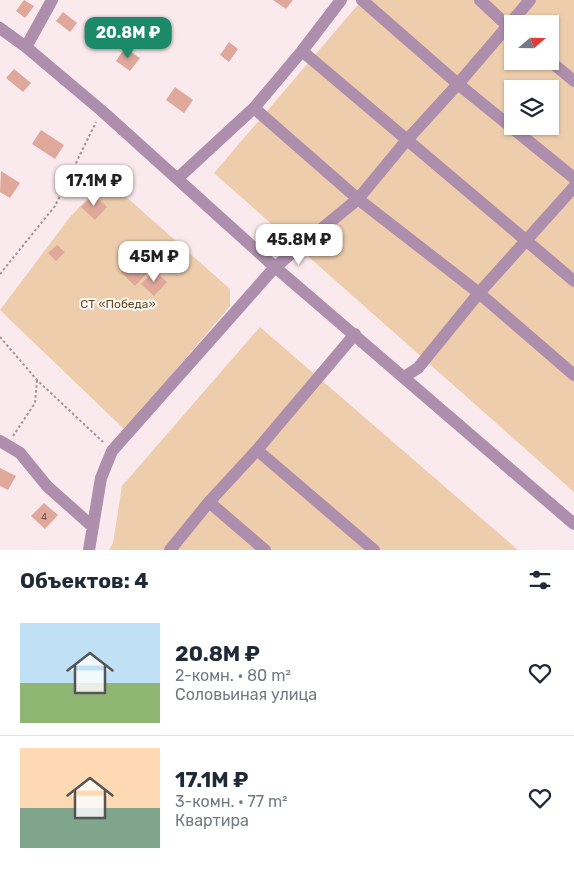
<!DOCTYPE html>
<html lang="ru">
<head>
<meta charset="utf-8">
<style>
	body { margin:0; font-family:Rubik,sans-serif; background:#f6f6f7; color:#1f2937; height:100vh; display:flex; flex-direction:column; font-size:19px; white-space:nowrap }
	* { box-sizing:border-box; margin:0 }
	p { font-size:16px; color:#747a83 }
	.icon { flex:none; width:28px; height:28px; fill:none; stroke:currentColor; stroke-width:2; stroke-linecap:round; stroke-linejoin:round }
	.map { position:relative; height:550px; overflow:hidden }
	.details { display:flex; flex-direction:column; background:#fff; flex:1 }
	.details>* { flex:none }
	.needle { width:32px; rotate:70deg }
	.tools { position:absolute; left:504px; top:15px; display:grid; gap:10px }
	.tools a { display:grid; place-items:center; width:55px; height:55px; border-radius:0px; background:#fff; box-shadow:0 1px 4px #0004; font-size:25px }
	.price { position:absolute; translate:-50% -42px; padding:0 11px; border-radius:10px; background:#fff; color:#222; font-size:16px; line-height:32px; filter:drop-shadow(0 1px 2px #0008) }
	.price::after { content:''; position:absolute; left:50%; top:30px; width:15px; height:11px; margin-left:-8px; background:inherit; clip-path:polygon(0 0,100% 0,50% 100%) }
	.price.current { background:#1a8a69; color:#fff }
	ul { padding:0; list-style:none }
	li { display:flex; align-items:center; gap:15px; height:125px; padding:0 20px }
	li+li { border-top:1px solid #e0e1e3 }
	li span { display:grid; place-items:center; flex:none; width:140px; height:100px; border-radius:0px; color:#555 }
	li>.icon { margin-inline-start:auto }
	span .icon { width:60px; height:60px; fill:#fffc; stroke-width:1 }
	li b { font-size:21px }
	h2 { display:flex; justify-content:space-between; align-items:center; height:60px; padding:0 20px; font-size:21px }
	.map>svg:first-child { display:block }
	.green { fill:#eecdac; fill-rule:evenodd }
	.building { fill:#dfa89b }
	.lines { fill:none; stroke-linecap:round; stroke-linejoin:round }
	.path { stroke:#a09496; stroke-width:2; stroke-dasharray:2.5 2.5; stroke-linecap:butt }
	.minor { stroke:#ad8eac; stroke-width:12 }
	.labels { text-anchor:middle; stroke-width:4; stroke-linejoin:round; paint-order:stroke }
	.number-label { font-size:10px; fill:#695654 }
	.park-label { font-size:12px; fill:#6d481c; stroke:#fefafb }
</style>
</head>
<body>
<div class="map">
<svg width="574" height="550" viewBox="0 0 574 550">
	<rect width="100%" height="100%" fill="#fae9ed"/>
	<path class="green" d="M362,0H574V492L214,173ZM512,24H550V61H512ZM512,89H550V126H512Z
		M106,179L230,289V306L125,430L0,310L70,217Z
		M260,327L518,550H109L113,543L122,486Z"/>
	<path class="building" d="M24,0L34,6L25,18L16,11Z
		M273,0H293L286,9Z
		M63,12L77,23L70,32L56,21Z
		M229,42L238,49L229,62L220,55Z
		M125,48L140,58L130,71L116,61Z
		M14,69L31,83L23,92L6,78Z
		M175,87L193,100L184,113L166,100Z
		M41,130L64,145L55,159L32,144Z
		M1,171L20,183L10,198L0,192Z
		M94,194L107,207L95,220L81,207Z
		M57,245L65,252L56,261L48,253Z
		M135,257L149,271L135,286L121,272Z
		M154,270L167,282L154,296L141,284Z
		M0,468L16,476L8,490L0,486Z
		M44,503L58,515L45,529L31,516Z"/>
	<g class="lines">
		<path class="path" d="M0,274L55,206L96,122
			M0,337L37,380L103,442
			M13,436L35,403L37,380"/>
		<path class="minor" d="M362,0L458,84L574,178
			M480,0L512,30
			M0,28L26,47L102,111L275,267L574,524
			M26,47L52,0
			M302,51L574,281
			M550,61L574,81
			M254,108L358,199L479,293L574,375
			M178,178L254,108L302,51L341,0
			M404,377L418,368L479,293L574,187
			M0,441L20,453L47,486L93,527
			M257,450L374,550
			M209,502L265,550
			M89,550L101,478L112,451L275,267L358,199L406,141L458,84L530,0
			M170,550L209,502L257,450L355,334"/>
	</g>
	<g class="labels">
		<g class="number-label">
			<text x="44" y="520">4</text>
		</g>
		<g class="park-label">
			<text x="118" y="308">СТ «Победа»</text>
		</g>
	</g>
</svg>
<div class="tools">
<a><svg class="needle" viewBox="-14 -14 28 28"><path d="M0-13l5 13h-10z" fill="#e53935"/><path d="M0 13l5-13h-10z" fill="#747a83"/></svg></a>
<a><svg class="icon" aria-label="layers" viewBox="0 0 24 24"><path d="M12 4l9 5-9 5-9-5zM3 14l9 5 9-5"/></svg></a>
</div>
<b class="price current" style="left:128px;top:59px">20.8M ₽</b>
<b class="price" style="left:94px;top:207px">17.1M ₽</b>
<b class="price" style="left:299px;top:266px">45.8M ₽</b>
<b class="price" style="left:154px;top:283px">45M ₽</b>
</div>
<section class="details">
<h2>Объектов: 4<svg class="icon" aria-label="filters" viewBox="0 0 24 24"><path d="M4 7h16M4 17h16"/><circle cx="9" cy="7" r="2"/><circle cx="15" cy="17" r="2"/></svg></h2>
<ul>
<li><span style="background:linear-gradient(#bfe0f5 60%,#8fb573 0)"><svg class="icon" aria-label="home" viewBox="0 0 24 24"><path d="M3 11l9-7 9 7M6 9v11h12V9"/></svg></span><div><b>20.8M ₽</b><p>2-комн. · 80 m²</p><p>Соловьиная улица</p></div><svg class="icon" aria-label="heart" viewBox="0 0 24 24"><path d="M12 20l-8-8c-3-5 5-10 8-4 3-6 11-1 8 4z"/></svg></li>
<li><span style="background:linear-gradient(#ffd9b3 60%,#7fa58c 0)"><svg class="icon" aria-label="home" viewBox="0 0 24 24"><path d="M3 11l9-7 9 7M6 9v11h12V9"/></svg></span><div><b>17.1M ₽</b><p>3-комн. · 77 m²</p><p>Квартира</p></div><svg class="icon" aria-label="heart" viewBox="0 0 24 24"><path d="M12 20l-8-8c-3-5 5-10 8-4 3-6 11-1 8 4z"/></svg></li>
</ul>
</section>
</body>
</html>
